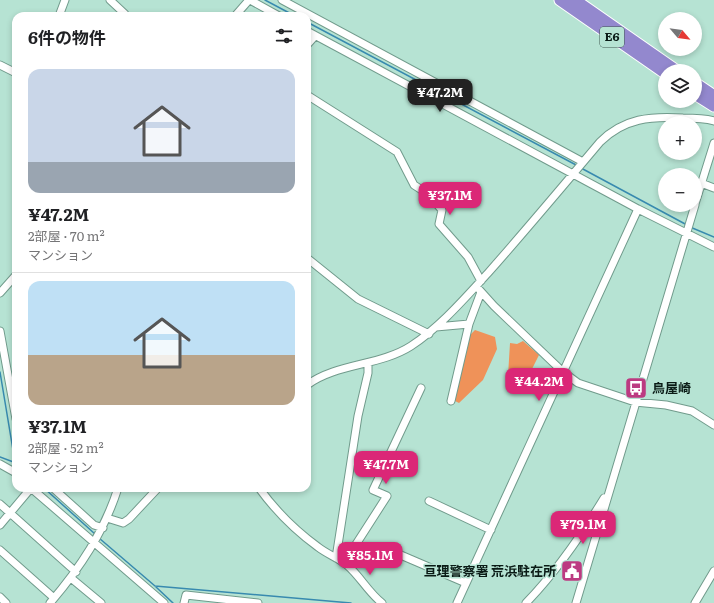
<!DOCTYPE html>
<html lang="ja">
<head>
<meta charset="utf-8">
<style>
	body { margin:0; font-family:Literata,"Noto Sans JP",serif; background:#f6f6f6; color:#202124; height:100vh; display:flex; flex-direction:column; font-size:15px; white-space:nowrap }
	* { box-sizing:border-box; margin:0 }
	p { font-size:13px; color:#757577 }
	.icon { flex:none; width:22px; height:22px; fill:none; stroke:currentColor; stroke-width:2; stroke-linecap:round; stroke-linejoin:round }
	.map { position:relative; flex:1; overflow:hidden }
	.panel { position:absolute; left:12px; top:12px; width:299px; height:480px; display:flex; flex-direction:column; background:#fff; border-radius:12px; box-shadow:0 2px 6px #0003 }
	.panel>* { flex:none }
	.needle { width:26px; rotate:119deg }
	.fabs { position:absolute; left:658px; top:12px; display:grid; gap:8px }
	.fabs a { display:grid; place-items:center; width:44px; height:44px; border-radius:50%; background:#fff; box-shadow:0 2px 6px #0003; font-size:20px }
	.price { position:absolute; translate:-50% -34px; padding:0 9px; border-radius:8px; background:#db2777; color:#fff; font-size:13px; line-height:26px; filter:drop-shadow(0 1px 2px #0008) }
	.price::after { content:''; position:absolute; left:50%; top:24px; width:12px; height:9px; margin-left:-6px; background:inherit; clip-path:polygon(0 0,100% 0,50% 100%) }
	.price.current { background:#222; color:#fff }
	ul { padding:0; list-style:none }
	li { display:grid; align-content:center; gap:8px; height:212px; padding:0 16px }
	li+li { border-top:1px solid #e0e0e0 }
	li span { display:grid; place-items:center; height:124px; border-radius:12px; color:#555 }
	li>.icon { margin-inline-start:auto }
	span .icon { width:72px; height:72px; fill:#fffc; stroke-width:1 }
	li b { font-size:17px }
	h2 { display:flex; justify-content:space-between; align-items:center; height:48px; padding:0 16px; font-size:17px }
	.map>svg:first-child { display:block }
	.green { fill:#ef9259 }
	.lines { fill:none; stroke-linecap:round; stroke-linejoin:round }
	.stream { stroke:#388aaf; stroke-width:1.5 }
	.minor-casing { stroke:#719b8c; stroke-width:9 }
	.highway-casing { stroke:#fff; stroke-width:13 }
	.minor { stroke:#fff; stroke-width:7 }
	.highway { stroke:#9388ce; stroke-width:11 }
	.labels { text-anchor:middle; stroke-width:3; stroke-linejoin:round; paint-order:stroke }
	.shield { fill:#b6e3d3; stroke:#3e574f; stroke-width:1 }
	.shield-label { font-size:12px; font-weight:bold; fill:#0a1b16 }
	.poi-label { font-size:13px; font-weight:bold; fill:#0a1b16; stroke:#b6e3d3; text-anchor:start }
</style>
</head>
<body>
<div class="map">
<svg width="714" height="603" viewBox="0 0 714 603">
	<rect width="100%" height="100%" fill="#b6e3d3"/>
	<path class="green" d="M475,330L495,337L497,349L483,380L459,403L453,400L469,336Z
		M523,341L539,355L524,385L508,376L510,343L517,344Z"/>
	<g class="lines">
		<path class="stream" d="M265,0L295,16
			M307,22L578,166
			M581,168L687,225
			M690,227L714,237
			M0,372L15,462
			M0,457L16,463
			M44,488L95,534
			M99,538L155,586L351,603
			M156,587L173,603"/>
		<g class="minor-casing">
			<path id="minor" d="M110,0L125,14L123,16
				M250,0L279,16
				M282,0L583,162
				M59,16L65,0
				M235,16L249,0
				M307,31L638,209L714,247
				M307,45L315,36
				M0,65L16,73
				M307,95L397,152L414,185L428,194L442,210L439,224L468,257L481,281
				M701,183L714,188
				M695,204L714,143
				M307,258L358,299L429,334
				M476,286L494,306L563,372L578,383L635,402L666,405L692,411L714,425
				M0,293L16,275
				M436,327L469,324
				M0,331L16,419
				M307,385C337,363 380,366 411,346C441,326 464,299 488,273C526,230 563,186 600,142C624,118 651,116 683,118C694,118 704,118 714,121
				M451,401L469,324L481,292
				M0,464L16,473
				M31,488L164,603
				M53,488L94,525L103,528
				M259,488C275,510 296,531 318,547C327,554 338,558 347,565C360,576 368,592 382,603
				M429,501L491,530
				M0,504L76,572
				M107,518L123,523L129,519L158,488
				M0,525L31,488
				M0,550L54,598
				M396,553L466,583
				M336,558L358,416L368,373V363
				M344,563L387,496L373,490L421,388
				M71,578L101,603
				M0,597L6,603
				M50,603C80,568 104,532 118,488
				M184,603L186,595L258,603
				M457,603L638,209
				M526,603C557,571 581,536 604,498
				M576,603L695,205
				M695,603L714,571"/>
		</g>
		<g class="highway-casing">
			<path id="highway" d="M560,0L665,73
				M575,0L677,71
				M695,83L714,96
				M695,94L714,106"/>
		</g>
		<use href="#minor" class="minor"/>
		<use href="#highway" class="highway"/>
	</g>
	<defs>
		<g id="bus-square" transform="scale(1.15)"><rect x="-9" y="-9" width="18" height="18" rx="4" fill="#bc3a81" stroke="#b6e3d3"/><path d="M-5-6H5V4H4V6H2V4H-2V6H-4V4H-5ZM-3.5-4V0h7V-4ZM-3.5 1.2v1.5H-2V1.2ZM2 1.2v1.5H3.5V1.2Z" fill="#fff"/></g>
		<g id="civic-square" transform="scale(1.15)"><rect x="-9" y="-9" width="18" height="18" rx="4" fill="#bc3a81" stroke="#b6e3d3"/><path d="M-.6-6.5H3V-4.5H.6V-3L4-1V1h2V6H-6V1h2V-1L-.6-3ZM-1.2 2.5V6h2.4V2.5Z" fill="#fff"/></g>
	</defs>
	<g fill-rule="evenodd">
		<use href="#bus-square" x="636" y="388"/>
		<use href="#civic-square" x="572" y="571"/>
	</g>
	<g class="labels">
		<rect class="shield" x="600" y="27" width="24" height="20" rx="3"/>
		<g class="shield-label">
			<text x="612" y="41">E6</text>
		</g>
		<g class="poi-label">
			<text x="652" y="393">鳥屋崎</text>
			<text x="556" y="576" text-anchor="end">亘理警察署 荒浜駐在所</text>
		</g>
	</g>
</svg>
<div class="fabs">
<a><svg class="needle" viewBox="-14 -14 28 28"><path d="M0-13l5 13h-10z" fill="#e53935"/><path d="M0 13l5-13h-10z" fill="#757577"/></svg></a>
<a><svg class="icon" aria-label="layers" viewBox="0 0 24 24"><path d="M12 4l9 5-9 5-9-5zM3 14l9 5 9-5"/></svg></a>
<a>+</a>
<a>−</a>
</div>
<b class="price current" style="left:440px;top:113px">¥47.2M</b>
<b class="price" style="left:450px;top:216px">¥37.1M</b>
<b class="price" style="left:539px;top:402px">¥44.2M</b>
<b class="price" style="left:386px;top:485px">¥47.7M</b>
<b class="price" style="left:583px;top:545px">¥79.1M</b>
<b class="price" style="left:370px;top:576px">¥85.1M</b>
<section class="panel">
<h2>6件の物件<svg class="icon" aria-label="filters" viewBox="0 0 24 24"><path d="M4 7h16M4 17h16"/><circle cx="9" cy="7" r="2"/><circle cx="15" cy="17" r="2"/></svg></h2>
<ul>
<li><span style="background:linear-gradient(#c9d6e8 75%,#9aa5b1 0)"><svg class="icon" aria-label="home" viewBox="0 0 24 24"><path d="M3 11l9-7 9 7M6 9v11h12V9"/></svg></span><div><b>¥47.2M</b><p>2部屋 · 70 m²</p><p>マンション</p></div></li>
<li><span style="background:linear-gradient(#bfe0f5 60%,#b9a48a 0)"><svg class="icon" aria-label="home" viewBox="0 0 24 24"><path d="M3 11l9-7 9 7M6 9v11h12V9"/></svg></span><div><b>¥37.1M</b><p>2部屋 · 52 m²</p><p>マンション</p></div></li>
</ul>
</section>
</div>
</body>
</html>
